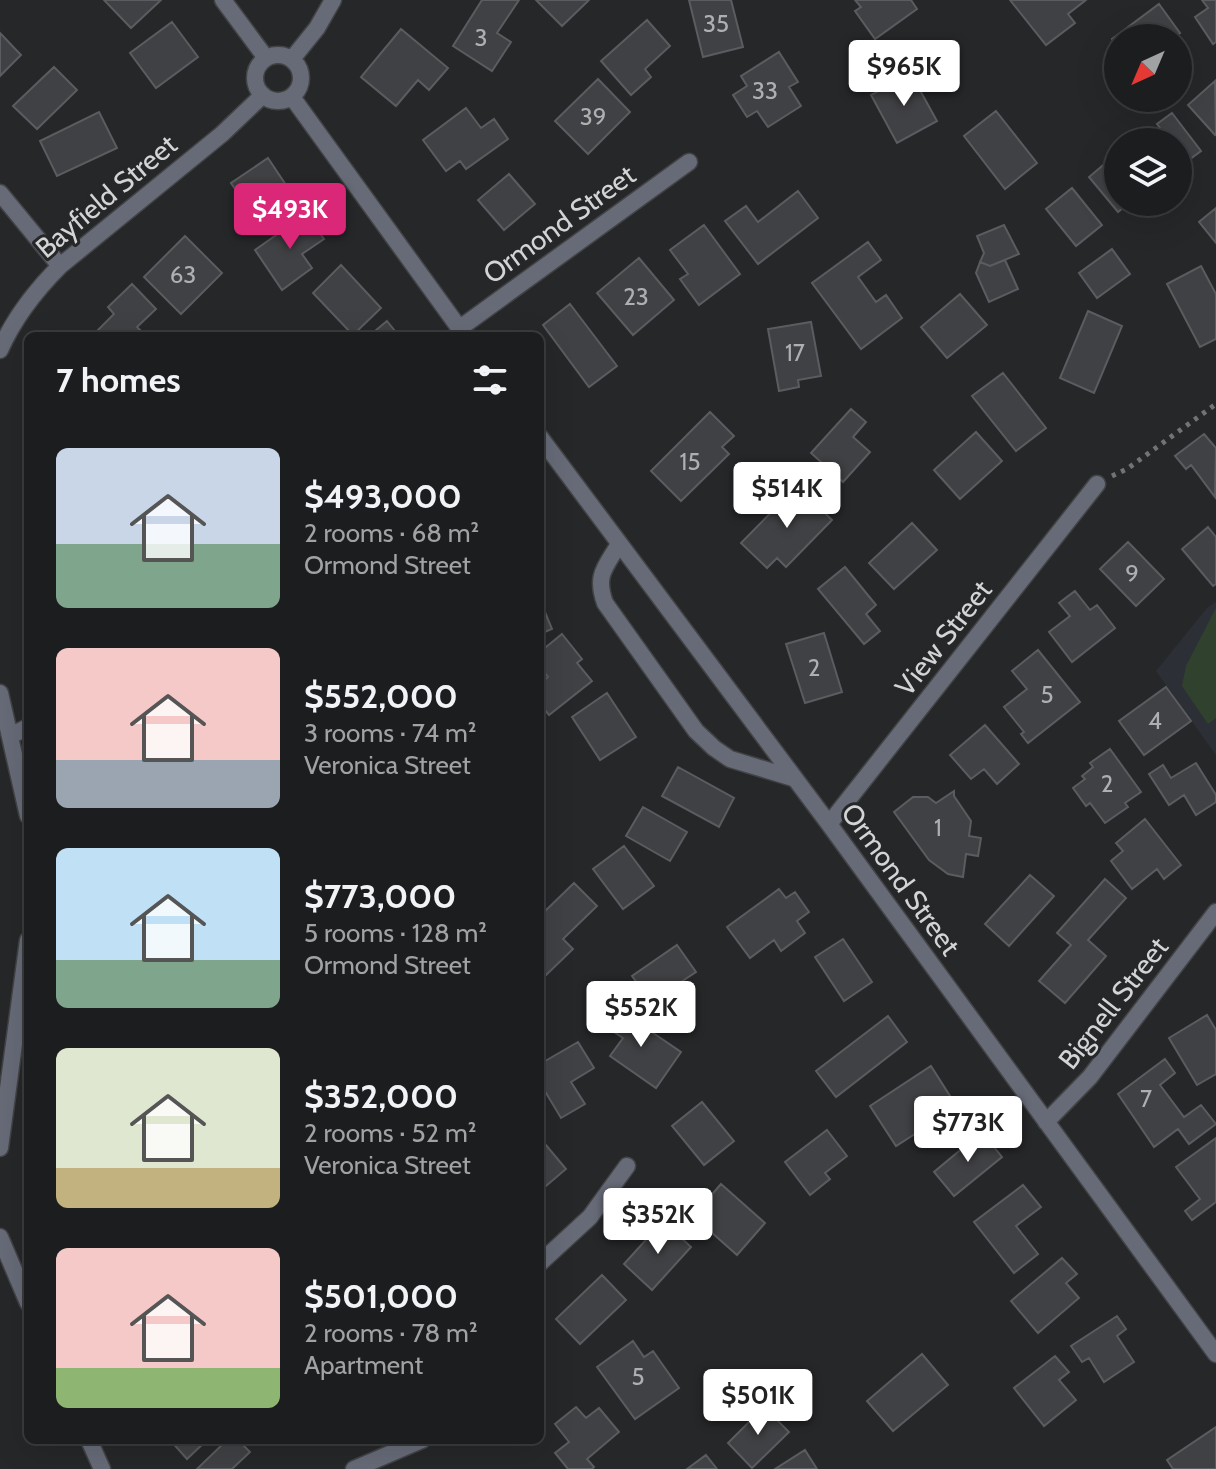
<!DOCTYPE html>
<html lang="en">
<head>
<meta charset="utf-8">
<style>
	body { margin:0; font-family:Cabin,sans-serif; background:#252628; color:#f1f3f6; height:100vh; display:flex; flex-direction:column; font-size:30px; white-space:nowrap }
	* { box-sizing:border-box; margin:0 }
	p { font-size:26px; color:#a0a2a4 }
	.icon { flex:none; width:44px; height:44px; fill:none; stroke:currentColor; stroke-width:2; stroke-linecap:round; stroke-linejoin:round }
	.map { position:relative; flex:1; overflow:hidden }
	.details { position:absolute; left:24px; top:332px; width:520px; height:1112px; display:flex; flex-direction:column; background:#1c1d1f; border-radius:12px; box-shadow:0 8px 32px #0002,0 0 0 2px #3a3b3d }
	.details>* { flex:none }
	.needle { width:52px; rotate:224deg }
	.tools { position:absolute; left:1104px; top:24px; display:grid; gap:16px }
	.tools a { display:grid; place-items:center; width:88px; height:88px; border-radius:50%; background:#1c1d1f; box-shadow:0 8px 32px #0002,0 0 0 2px #3a3b3d; font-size:40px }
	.price { position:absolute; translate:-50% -68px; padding:0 18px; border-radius:8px; background:#fff; color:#222; font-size:26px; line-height:52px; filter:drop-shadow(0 2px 4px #0008) }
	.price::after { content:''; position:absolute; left:50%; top:48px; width:24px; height:18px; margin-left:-12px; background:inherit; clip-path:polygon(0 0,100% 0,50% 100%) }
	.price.current { background:#db2777; color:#fff }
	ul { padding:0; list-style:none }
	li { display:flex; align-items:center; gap:24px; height:200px; padding:0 32px }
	li span { display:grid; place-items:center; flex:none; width:224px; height:160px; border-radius:12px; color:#555 }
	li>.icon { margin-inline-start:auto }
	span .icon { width:96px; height:96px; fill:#fffc; stroke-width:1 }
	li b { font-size:34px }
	h2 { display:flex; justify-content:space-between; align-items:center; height:96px; padding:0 32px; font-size:34px }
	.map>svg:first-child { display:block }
	.built { fill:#2d2f37 }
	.green { fill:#30422e }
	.building { fill:#404144; stroke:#5b5c5f; stroke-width:2 }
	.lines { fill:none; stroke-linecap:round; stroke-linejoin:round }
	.lane-casing { stroke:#424345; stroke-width:19 }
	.street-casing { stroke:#424345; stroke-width:19 }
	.path { stroke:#727375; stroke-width:5; stroke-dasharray:4 6; stroke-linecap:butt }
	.lane { stroke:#676b78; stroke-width:16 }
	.street { stroke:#676b78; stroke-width:16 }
	.labels { text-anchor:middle; stroke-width:6; stroke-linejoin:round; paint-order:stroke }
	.number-label { font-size:24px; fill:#aeafb1 }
	.street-label { font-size:28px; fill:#d3d4d5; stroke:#262729 }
</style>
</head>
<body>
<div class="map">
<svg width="1216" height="1469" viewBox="0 0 1216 1469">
	<rect width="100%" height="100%" fill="#262729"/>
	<path class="built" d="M1216,602V755L1156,671L1207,608Z"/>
	<path class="green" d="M1216,608V718L1208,724L1182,686L1186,666Z"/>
	<path class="building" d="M104,0H161L131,28Z
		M482,0H519L497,33L511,42L492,71L453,46Z
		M536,0H589L562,26Z
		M689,0H731L743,47L703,57Z
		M855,0H911L917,9L875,39L855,11L861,7Z
		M1010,0H1086L1068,14L1075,23L1046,45Z
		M1202,0H1216V42L1213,44L1195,17L1208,8Z
		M1159,4L1180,33L1173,38H1118V47L1112,39Z
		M647,20L670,46L645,69L651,77L631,95L601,61Z
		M172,22L198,57L156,88L130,53Z
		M401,29L448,68L429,90L418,80L396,106L361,77Z
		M0,33L21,55L0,76Z
		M779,52L798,82L789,87L801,106L768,127L757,111L747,117L733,95L747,86L741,76Z
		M54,67L77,90L37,129L13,106Z
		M911,74L937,121L897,143L871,95Z
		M598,79L630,112L588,154L555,121Z
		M1215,81L1216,134L1215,135L1188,105Z
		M466,108L481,128L494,119L508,139L466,169L460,161L446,171L423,140Z
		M996,111L1037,163L1005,189L964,136Z
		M99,112L117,148L57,176L40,141Z
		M1172,113L1201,151L1178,168V142H1158L1166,136L1157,124Z
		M1115,155L1118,159V202H1130L1118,212L1089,177Z
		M268,158L294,197L257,222L231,183Z
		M509,174L535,204L504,230L478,200Z
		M1072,188L1102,225L1076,246L1046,209Z
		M798,191L818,218L758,264L725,221L746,206L758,222Z
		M1216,208V243L1199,222Z
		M306,214L324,239L302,254L312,268L282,290L255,250Z
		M704,225L740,274L699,305L680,279L688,274L670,250Z
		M1004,225L1019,254L990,266L980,262L984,253L977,236Z
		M185,236L222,273L181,314L144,277Z
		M868,242L881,260L858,277L876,302L886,295L902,318L861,349L812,283Z
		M1112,249L1130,274L1097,298L1079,273Z
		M639,258L674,300L633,335L597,293Z
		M1005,260L1018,289L989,302L976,273L980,262L990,266Z
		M341,265L381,308L353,335L313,293Z
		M1201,266L1216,294V339L1200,347L1167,284Z
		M132,284L156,309L137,327L146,336H100L96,332L114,314L108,307Z
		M960,294L987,325L947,358L921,327Z
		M570,304L617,366L589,387L543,325Z
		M1088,311L1122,326L1094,393L1060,378Z
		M387,321L399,336H369Z
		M811,322L821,376L798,380L799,387L779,391L768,329Z
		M1003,373L1046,428L1016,451L972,396Z
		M851,409L866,422L853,437L870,452L843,482L811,453Z
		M710,412L734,436L722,447L729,454L681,501L651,471Z
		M976,432L1002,461L960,499L934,470Z
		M1204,434L1216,448L1215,497L1191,465L1186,469L1175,456Z
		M797,486L832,520L786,567L777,558L767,568L741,543Z
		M912,523L937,550L894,589L869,563Z
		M1208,527L1216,537V584L1213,586L1182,549Z
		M1128,542L1164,579L1136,606L1100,569Z
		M845,567L876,605L866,614L880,631L864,644L818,589Z
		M1075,591L1090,610L1097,605L1115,628L1072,662L1049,632L1070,616L1059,603Z
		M540,600L552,629L540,634Z
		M824,633L842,692L805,703L786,644Z
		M562,634L582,659L577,663L592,681L549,715L540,704V684L548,677L540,667V652Z
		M1038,650L1080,702L1028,743L1021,734L1024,732L1004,707L1027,689L1012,671Z
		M1166,687L1191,721L1144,755L1119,721Z
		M607,693L636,737L600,760L572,717Z
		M985,725L1019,764L997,784L984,769L971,779L950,755Z
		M1110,749L1141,792L1125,803L1128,807L1105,823L1090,803L1086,806L1073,788L1085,779L1082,776L1093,767L1090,763Z
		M1196,763L1216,795V802L1196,815L1184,795L1169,805L1149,774L1163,765L1171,778Z
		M678,767L734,798L719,827L662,796Z
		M954,791V796L971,821L969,836L981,838L978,856L966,854L963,877L948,874L929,860L894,812L913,797H928L936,803Z
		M643,807L687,832L670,861L626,836Z
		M1145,819L1181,865L1164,879L1157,869L1132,889L1111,861L1123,851L1116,843Z
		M624,846L654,886L623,909L593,869Z
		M1030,875L1054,896L1009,946L985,924Z
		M1105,879L1126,898L1088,940L1106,956L1065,1003L1039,981L1071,945L1057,933Z
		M574,883L597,906L563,939L573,949L540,981V916Z
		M779,889L786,898L795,892L809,912L797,921L805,933L781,951L774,940L750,958L727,927Z
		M843,939L872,982L844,1001L815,957Z
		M677,945L696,972L651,1002L632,976Z
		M615,1007L681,1052L656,1088L610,1056L623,1038L603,1025Z
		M1207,1015L1216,1030V1074L1197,1085L1169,1038Z
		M888,1016L907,1042L836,1097L816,1071Z
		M578,1042L594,1068L571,1082L585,1104L561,1118L540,1083V1064Z
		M1165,1059L1175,1073L1160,1085L1184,1117L1201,1105L1216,1124L1189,1144L1178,1129L1154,1147L1118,1094Z
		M931,1066L957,1107L896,1146L870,1106Z
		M702,1102L734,1141L704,1165L672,1126Z
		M827,1130L847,1156L825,1173L830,1179L810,1195L785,1162Z
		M982,1132L1002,1157L954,1196L934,1172Z
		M540,1138L566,1169L540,1191Z
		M1216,1138V1202L1192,1220L1185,1211L1200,1199L1176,1167Z
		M721,1184L765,1223L737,1255L693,1216Z
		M1023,1185L1041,1207L1016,1226L1038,1254L1014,1273L974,1222Z
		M663,1221L691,1247L652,1290L624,1264Z
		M1062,1258L1077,1274L1066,1283L1079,1298L1038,1333L1011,1301Z
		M602,1275L626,1300L580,1344L556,1319Z
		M1117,1316L1126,1329L1117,1336L1134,1362L1104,1382L1089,1358L1082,1362L1071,1346Z
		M633,1341L644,1357L653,1351L679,1388L635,1419L597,1367Z
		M922,1354L948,1385L893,1431L867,1401Z
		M1055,1356L1069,1372L1059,1380L1076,1400L1044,1426L1014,1388Z
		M576,1407L586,1418L599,1408L619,1432L587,1459L594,1467L592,1469H568L555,1453L569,1442L555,1424Z
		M764,1407L789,1432L752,1468L728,1443Z
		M1216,1427V1469H1173L1167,1460Z
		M170,1440H207L187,1459Z
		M227,1440H238L250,1452L232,1469H197Z
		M805,1450L817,1469H775Z
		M706,1455L717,1469H687Z"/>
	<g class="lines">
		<g class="lane-casing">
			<path id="lane" d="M619,544C605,568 595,575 605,603L696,731L714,748L730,759L793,778"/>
		</g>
		<g class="street-casing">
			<path id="street" d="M223,0L266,58
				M255 78a23 23 0 1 1 46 0a23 23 0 1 1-46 0Z
				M292,59L317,28L333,0
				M292,97L465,336
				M0,193L60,266
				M460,328L689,162
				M0,350C14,318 35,291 60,266L222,134L263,95
				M540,437L829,824L1216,1354
				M0,693L28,816
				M10,736L28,727
				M829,824L1097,484
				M1046,1122L1090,1077L1216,912
				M0,1148L28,940
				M0,1237L28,1303
				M540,1263L590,1217L627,1166
				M89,1440L102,1469
				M354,1469L422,1440"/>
		</g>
		<path class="path" d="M1112,476L1127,469L1216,404"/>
		<use href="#lane" class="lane"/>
		<use href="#street" class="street"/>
	</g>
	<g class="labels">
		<g class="number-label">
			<text x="716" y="32">35</text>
			<text x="481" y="46">3</text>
			<text x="765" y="99">33</text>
			<text x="593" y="125">39</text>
			<text x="183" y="283">63</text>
			<text x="636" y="305">23</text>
			<text x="795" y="361">17</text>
			<text x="690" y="470">15</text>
			<text x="1132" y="582">9</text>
			<text x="814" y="676">2</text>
			<text x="1047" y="703">5</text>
			<text x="1155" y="729">4</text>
			<text x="1107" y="792">2</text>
			<text x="938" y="836">1</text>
			<text x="1146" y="1107">7</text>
			<text x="638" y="1385">5</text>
		</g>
		<g class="street-label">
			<text transform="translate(106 196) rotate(-40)" y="10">Bayfield Street</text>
			<text transform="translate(559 224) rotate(-36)" y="10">Ormond Street</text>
			<text transform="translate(943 638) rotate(-52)" y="10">View Street</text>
			<text transform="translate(901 879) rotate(54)" y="10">Ormond Street</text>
			<text transform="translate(1113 1003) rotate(-52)" y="10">Bignell Street</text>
		</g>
	</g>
</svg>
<div class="tools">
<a><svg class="needle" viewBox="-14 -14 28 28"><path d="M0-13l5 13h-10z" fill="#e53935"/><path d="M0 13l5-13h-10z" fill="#a0a2a4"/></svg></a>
<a><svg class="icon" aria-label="layers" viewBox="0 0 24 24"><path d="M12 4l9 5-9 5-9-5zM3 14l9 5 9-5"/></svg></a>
</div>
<b class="price" style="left:904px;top:108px">$965K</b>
<b class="price current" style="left:290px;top:251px">$493K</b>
<b class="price" style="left:787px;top:530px">$514K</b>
<b class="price" style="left:641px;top:1049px">$552K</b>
<b class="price" style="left:968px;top:1164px">$773K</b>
<b class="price" style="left:658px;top:1256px">$352K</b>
<b class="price" style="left:758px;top:1437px">$501K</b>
<section class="details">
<h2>7 homes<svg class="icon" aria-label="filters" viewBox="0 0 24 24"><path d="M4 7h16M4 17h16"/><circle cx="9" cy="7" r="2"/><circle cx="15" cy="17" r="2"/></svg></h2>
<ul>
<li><span style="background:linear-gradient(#c9d6e8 60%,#7fa58c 0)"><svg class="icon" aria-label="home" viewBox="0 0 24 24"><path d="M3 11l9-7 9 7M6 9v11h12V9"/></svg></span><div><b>$493,000</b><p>2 rooms · 68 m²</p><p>Ormond Street</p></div></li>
<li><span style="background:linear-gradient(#f6c9c9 70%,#9aa5b1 0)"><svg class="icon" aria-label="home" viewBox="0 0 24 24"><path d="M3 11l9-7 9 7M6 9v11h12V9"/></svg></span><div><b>$552,000</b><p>3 rooms · 74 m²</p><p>Veronica Street</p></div></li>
<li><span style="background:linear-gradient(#bfe0f5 70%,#7fa58c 0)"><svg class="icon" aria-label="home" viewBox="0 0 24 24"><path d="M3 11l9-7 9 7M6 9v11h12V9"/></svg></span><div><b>$773,000</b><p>5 rooms · 128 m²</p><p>Ormond Street</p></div></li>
<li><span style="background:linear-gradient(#dfe7d0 75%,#c2b280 0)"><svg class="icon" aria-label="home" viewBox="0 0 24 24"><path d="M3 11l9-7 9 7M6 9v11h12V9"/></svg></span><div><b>$352,000</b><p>2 rooms · 52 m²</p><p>Veronica Street</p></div></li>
<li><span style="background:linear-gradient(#f6c9c9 75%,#8fb573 0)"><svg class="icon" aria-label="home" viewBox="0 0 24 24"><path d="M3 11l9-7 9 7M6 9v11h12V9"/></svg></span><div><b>$501,000</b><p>2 rooms · 78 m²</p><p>Apartment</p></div></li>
</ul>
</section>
</div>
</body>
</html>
